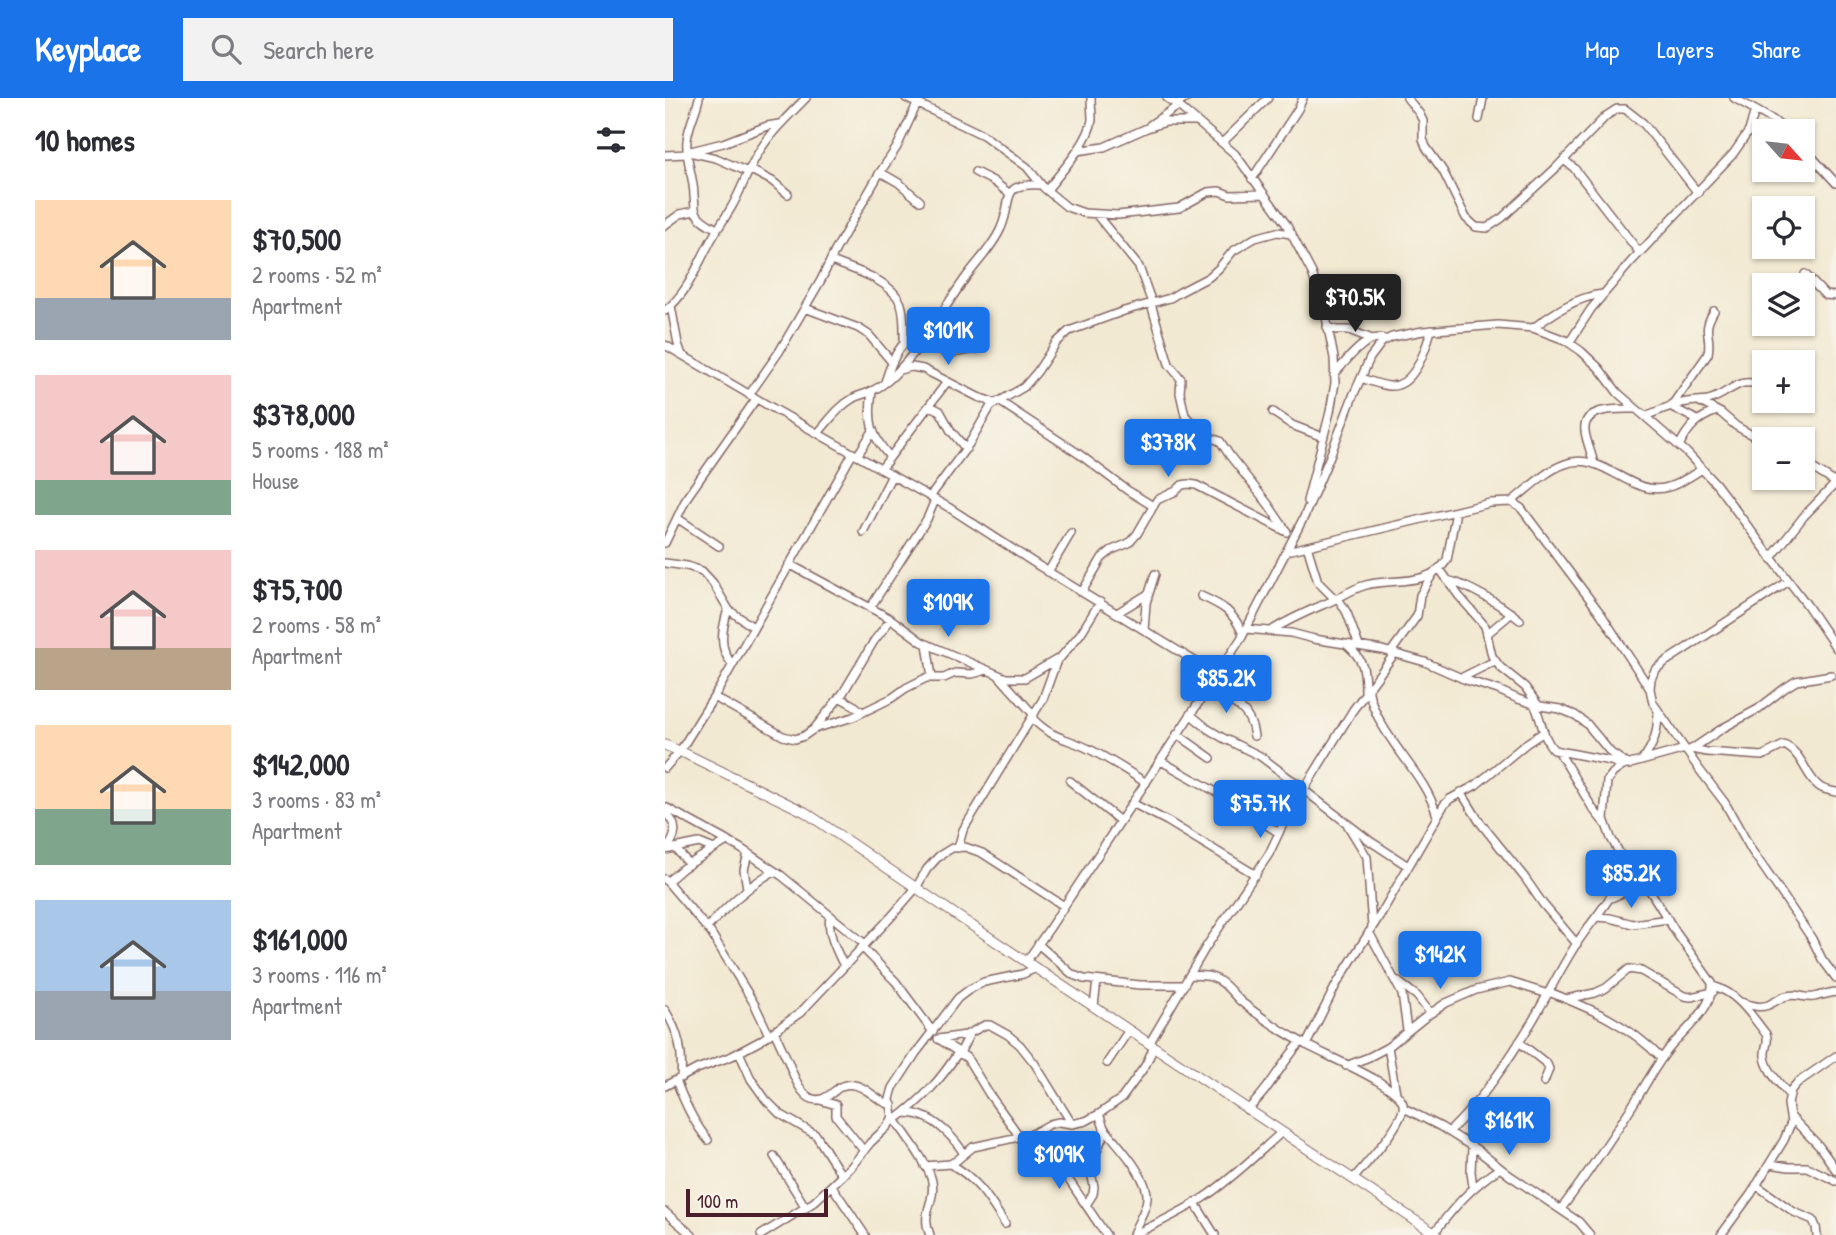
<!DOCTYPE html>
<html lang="en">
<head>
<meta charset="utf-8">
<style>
	body { margin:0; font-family:"Patrick Hand",sans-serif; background:#f2f2f3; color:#2b2b33; height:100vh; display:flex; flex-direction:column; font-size:26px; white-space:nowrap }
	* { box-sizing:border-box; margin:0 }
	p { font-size:23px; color:#7c7c81 }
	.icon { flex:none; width:38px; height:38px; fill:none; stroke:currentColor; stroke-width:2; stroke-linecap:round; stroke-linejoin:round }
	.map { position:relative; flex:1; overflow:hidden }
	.drawer { display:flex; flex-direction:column; background:#fff; width:665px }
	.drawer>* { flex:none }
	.needle { width:46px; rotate:117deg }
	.buttons { position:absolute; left:1087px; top:21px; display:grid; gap:14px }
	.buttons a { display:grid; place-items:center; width:63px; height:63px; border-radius:0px; background:#fff; box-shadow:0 2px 5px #0004; font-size:35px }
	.scale { position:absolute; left:21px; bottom:18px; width:142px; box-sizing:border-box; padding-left:7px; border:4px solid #4a1f2b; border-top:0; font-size:19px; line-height:24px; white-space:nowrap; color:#4a1f2b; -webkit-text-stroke:5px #f7f3e8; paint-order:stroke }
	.price { position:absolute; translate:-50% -60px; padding:0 16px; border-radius:7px; background:#1a73e8; color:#fff; font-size:23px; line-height:46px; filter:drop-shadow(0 2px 4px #0008) }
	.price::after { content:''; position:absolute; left:50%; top:42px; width:21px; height:16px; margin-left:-10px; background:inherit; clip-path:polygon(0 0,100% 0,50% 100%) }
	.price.active { background:#222; color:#fff }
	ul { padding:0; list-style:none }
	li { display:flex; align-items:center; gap:21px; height:175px; padding:0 35px }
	li span { display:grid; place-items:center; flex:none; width:196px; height:140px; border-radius:0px; color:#555 }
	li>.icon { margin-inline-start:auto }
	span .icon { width:84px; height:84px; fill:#fffc; stroke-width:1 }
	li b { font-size:30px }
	h2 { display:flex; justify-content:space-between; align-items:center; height:84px; padding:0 35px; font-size:30px }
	header { display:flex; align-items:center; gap:42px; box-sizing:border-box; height:98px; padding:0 35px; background:#1a73e8; color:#fff }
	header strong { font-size:33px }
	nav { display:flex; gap:38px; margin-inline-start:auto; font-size:24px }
	.search { width:490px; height:63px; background:#f2f2f3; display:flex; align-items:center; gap:18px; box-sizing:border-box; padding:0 24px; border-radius:0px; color:#7c7c81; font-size:26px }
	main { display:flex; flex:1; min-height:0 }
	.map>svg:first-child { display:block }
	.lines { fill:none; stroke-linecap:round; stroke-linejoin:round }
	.minor-casing { stroke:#856665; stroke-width:10 }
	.tertiary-casing { stroke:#856665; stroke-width:11 }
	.minor { stroke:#fff; stroke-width:7 }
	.tertiary { stroke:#fff; stroke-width:9 }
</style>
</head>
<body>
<header>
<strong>Keyplace</strong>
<div class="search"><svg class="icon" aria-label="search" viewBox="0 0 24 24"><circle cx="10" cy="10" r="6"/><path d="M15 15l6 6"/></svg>Search here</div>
<nav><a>Map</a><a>Layers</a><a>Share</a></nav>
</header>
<main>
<section class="drawer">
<h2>10 homes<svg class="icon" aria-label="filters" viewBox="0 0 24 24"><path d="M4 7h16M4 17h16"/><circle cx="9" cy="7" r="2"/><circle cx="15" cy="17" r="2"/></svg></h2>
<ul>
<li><span style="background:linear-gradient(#ffd9b3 70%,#9aa5b1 0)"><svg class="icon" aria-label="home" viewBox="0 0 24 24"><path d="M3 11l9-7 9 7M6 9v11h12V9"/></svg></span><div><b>$70,500</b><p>2 rooms · 52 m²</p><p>Apartment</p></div></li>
<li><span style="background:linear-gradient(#f6c9c9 75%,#7fa58c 0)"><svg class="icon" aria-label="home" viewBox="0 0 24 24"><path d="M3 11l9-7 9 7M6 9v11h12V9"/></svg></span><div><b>$378,000</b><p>5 rooms · 188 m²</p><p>House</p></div></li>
<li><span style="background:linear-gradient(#f6c9c9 70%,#b9a48a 0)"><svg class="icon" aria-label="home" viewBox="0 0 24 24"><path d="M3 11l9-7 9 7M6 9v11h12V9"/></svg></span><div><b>$75,700</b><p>2 rooms · 58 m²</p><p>Apartment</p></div></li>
<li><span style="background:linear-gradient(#ffd9b3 60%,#7fa58c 0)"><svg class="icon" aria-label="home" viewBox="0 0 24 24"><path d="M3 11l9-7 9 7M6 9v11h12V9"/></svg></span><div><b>$142,000</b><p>3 rooms · 83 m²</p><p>Apartment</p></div></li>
<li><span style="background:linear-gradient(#a9c7e8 65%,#9aa5b1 0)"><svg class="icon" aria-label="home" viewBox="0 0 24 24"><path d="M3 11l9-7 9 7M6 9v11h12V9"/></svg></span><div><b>$161,000</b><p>3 rooms · 116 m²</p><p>Apartment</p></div></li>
</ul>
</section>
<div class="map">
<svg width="1171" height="1137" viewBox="0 0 1171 1137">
	<rect width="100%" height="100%" fill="#f7f3e8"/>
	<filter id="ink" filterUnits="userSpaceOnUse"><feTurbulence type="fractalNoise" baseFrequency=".0143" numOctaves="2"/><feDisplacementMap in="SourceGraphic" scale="14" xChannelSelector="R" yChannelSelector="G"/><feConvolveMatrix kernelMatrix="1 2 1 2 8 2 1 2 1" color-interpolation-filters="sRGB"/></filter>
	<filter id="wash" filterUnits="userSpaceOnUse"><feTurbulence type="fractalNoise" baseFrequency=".00686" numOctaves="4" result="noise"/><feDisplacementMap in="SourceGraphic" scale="28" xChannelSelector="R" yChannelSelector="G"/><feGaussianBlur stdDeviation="1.57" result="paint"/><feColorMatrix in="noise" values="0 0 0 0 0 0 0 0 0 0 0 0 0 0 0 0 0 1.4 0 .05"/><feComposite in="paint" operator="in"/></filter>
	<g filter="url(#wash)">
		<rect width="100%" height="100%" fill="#f2e9d2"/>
	</g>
	<g filter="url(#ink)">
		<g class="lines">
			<g class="minor-casing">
				<path id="minor" d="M34,0C31,15 23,28 22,43C20,61 29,79 29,98C30,103 29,109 31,114C35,123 45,127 52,131
					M241,0L318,37L362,69L379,90L391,100L402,109L419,115L453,117L514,110L543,94L554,93L565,97L598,96
					M502,0L517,11L570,56L621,126L647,175L660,214L669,260L670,285L665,314L642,403
					M742,0L754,15L758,23V41L761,49L778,73L801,120L811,129L822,130L837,120L891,70L941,18L952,11H960L978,25L1033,95
					M1069,0L1108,22L1121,33
					M511,6L522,0
					M814,21L818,0
					M485,27L513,8
					M557,45L603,0
					M1138,49L1171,85
					M412,53L439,49L482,30L501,24H531
					M22,54L58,45L102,28L114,26
					M24,54L51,60L83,74
					M0,57L23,56
					M899,62L909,70L974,154
					M84,71L107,83L123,96
					M215,74L234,85L255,103
					M310,74L328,83L345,96
					M587,81L633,11L638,0
					M382,92C395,75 424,44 427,22C427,15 426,7 426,0
					M431,116L474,169L487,205
					M0,127L15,116L30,113
					M166,163C187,171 227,182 236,206C240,218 239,233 239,245
					M1140,176L1160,197L1171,198
					M655,198L725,188
					M486,206L504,266L516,281L515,295L520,317L537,337L555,343L565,358L603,406L622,434
					M6,208L13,246L17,257
					M140,210L193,230L204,237L226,263
					M0,213C23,194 30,172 44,146C50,134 59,122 66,110C76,93 82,74 92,57C105,35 123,18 141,0
					M662,229L672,232H684L707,241
					M868,230C890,214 911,199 938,196
					M904,245L926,211L965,165L1068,56L1084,33L1090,12
					M256,246L286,255L312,251
					M0,247L104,308L283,409L374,468L551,576
					M234,272L247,269L258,271L313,299L330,305
					M669,277C680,264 704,232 721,242
					M696,280C705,283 715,287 724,288C749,290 761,251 766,232
					M220,284C230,252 237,241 268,227
					M207,293C203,322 205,337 225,359
					M84,297L114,254L156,182L171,151L214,76L232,49L252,6
					M334,303L414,356L462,392L488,408
					M1035,304L1056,315L1071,328L1099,344
					M1007,307L1043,256C1047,235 1036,235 1049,213
					M265,308L275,313L286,333L301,351
					M1005,308L1032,322
					M608,314L627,327L658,339
					M980,318C994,313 1007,306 1022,304C1029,303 1036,303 1043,302C1066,296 1073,276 1099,289
					M153,335C163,324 173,309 187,301C191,298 197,297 202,295C212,291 221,285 228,278C257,250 276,214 299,182C311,165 328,149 336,130C349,101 333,85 376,87
					M1014,348C1023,330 1032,320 1052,313
					M192,358L208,333
					M1138,364L1171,385
					M929,366C927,356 921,343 920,333C917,308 956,311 971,311
					M216,371L282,284
					M265,399L304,346L326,308L359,289L372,274L391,245L404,233L459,213L505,200L515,194L544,179L554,170L568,153L590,140L612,134L627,136
					M846,404C863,391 880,373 900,366C937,351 966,401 1003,389C1015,386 1026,378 1037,371
					M12,420L54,448
					M198,434L227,377
					M0,445L22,399L91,301
					M642,448L653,484L670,501
					M622,453L825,405L846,404L856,410L936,516L985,591
					M1106,460L1139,418L1171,385
					M0,465L22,468L37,473L48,485L64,512L88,529
					M124,466L226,521L257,544L341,580H360L396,559L416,535L435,504
					M774,470L794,498L820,528L827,558L835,569L860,589L873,607
					M383,474L406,435
					M782,482C803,487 838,508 855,522
					M1124,483L1000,564L990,572L986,581L985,591L988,605L1034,671L1060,705L1087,753L1119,799L1147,841L1157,861L1171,880
					M417,494L437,460L447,452L464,445L472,436L492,402L511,393L517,387L523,386L531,387L620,433
					M536,498C558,508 568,513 578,536
					M673,500L682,515L694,548
					M205,510L262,421L270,402
					M63,511C57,531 53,550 67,566
					M452,515L483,496
					M581,531L626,535L649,541L717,552L760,564L801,582L833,592L853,601L875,608L895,611L910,617L922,626L946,655L964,667
					M479,532L481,505L490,476
					M606,533C627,519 649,511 671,501C680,496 690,490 701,487C727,480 765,489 782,462L791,413
					M823,535L847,515
					M262,546L267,579
					M682,547C699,562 700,571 700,593
					M726,554L752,518L755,497L769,474
					M333,577L369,617
					M796,580L830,563
					M703,590C712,640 759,671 772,718
					M540,593C565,603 585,607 589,638
					M49,599L118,638L130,641L139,638L149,631L178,595L209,543L226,521
					M174,599L190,608L197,614
					M869,606C877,621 877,640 889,652L946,663L958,668
					M525,616L543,631L558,640L595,658L624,680L640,690
					M367,620C387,641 400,639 424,651C444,661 463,673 481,685
					M149,631L188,619L227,600L241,590L261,580H279L290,575L307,576L322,572
					M512,636L546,660
					M1026,651L1042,654L1097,658L1119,647C1138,655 1141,680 1155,689C1159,692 1166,693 1171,694
					M1027,651L1058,630L1093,611L1120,590L1131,583L1166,577
					M894,654L928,711L940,726
					M977,662C990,647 993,631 993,612
					M496,663L553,695L614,735
					M0,670L15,653L55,589L188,355
					M405,683L455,723
					M639,692L705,743L743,768
					M796,694L814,723L860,780L878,806L912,846
					M467,705L502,723L591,777
					M0,709L75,750L117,778L200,846
					M0,715C14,726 12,740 0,752
					M683,728L702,759L707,829
					M293,750L298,732L378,601L392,562
					M11,751L24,766
					M0,752L34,745L49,751
					M0,781L46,835L90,907L104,937
					M3,783L18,770L62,743
					M82,790L79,772L83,755
					M946,800L980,785
					M165,817C162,835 171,852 179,868
					M931,819L945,820L968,826L1003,821
					M42,830C64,806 82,789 109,773
					M704,834L737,896L742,932
					M373,846L408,877L419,881L475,887H519
					M197,849L231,884L268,934
					M361,864L384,831L577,539L639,419L665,358L688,298L705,260L717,244L727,239L758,233L833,227L868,230L900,242L916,253L934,270L953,295L1021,354L1051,386L1142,507L1171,550
					M525,877C532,878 540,877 546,879C561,883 568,898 579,906C597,920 618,934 638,945C658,957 733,986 738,1006C742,1022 699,1068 688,1081
					M731,882L752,898L765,915
					M1048,888C1073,895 1086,917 1101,936C1105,944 1099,949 1100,958C1101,972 1116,987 1124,997
					M884,894C927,911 963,926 996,960
					M901,901L930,895L941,890L964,871L976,873L1019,898L1026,899L1048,894
					M1075,904C1086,907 1097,912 1107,905C1113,902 1116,899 1122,898C1132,895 1141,901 1149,899C1157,897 1163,895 1171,894
					M429,908L432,883
					M0,912C14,935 18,953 16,979
					M109,933C114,943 118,953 123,963C128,976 139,1012 161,999C171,994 175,984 189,987C203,989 212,1004 227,1007
					M273,941L301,937L320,927H325L343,937L355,947L370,966L407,1026
					M274,941L302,960L324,996L355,1039
					M854,944L882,966L884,971L879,984
					M484,946L541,849L604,756L619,724L688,612L730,555
					M641,947L671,887L717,814L779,707L785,701L811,687L862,645L879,634
					M723,949L731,995
					M74,954L86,981L101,1002L115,1016L151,1037L177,1078
					M295,955L305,935
					M442,965L464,932
					M681,968L704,959L723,949L763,917L781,905L811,892L845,884L883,896
					M11,982C19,1004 28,1024 43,1042
					M0,988L32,971L67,958L95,943L135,915L226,819L251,790L262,771L274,758L287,750L300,749L317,755L399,808
					M155,1002L171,1007V1018L199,1053
					M739,1010L776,1029L811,1051L844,1077L914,1124L925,1137
					M582,1012C604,993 616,965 636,944
					M240,1015C246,1015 252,1016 257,1018C273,1023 291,1042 299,1056
					M228,1019C238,1033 265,1068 267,1084C271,1105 255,1114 265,1137
					M1126,1019L1154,1048L1171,1072
					M230,1022C257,1002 276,982 294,953
					M439,1030C452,1045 484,1080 482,1100C482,1111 471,1126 468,1137
					M372,1033C394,1069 418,1102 441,1137
					M784,1034C818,1001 844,962 868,922C884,895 897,867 914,842C931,817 955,794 959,763L946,740L939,721L942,683L948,675L958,668L1020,651
					M807,1048L806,1074L808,1089
					M109,1058L141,1110
					M285,1066C312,1080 324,1101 340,1126
					M1105,1066L1124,1069H1142L1171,1083
					M260,1068L285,1066L291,1063L308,1049L367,1036L385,1026L394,1024L407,1026L421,1023L434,1016L457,1000L480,968L489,949
					M1091,1087L1129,1114L1148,1122L1151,1129L1152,1137
					M167,1088L200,1137
					M530,1105L550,1137
					M421,1107L428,1096L429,1089L425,1069L439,1036V1030L434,1016
					M896,1111C922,1077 946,1041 969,1005C982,985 992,964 1008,946C1023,930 1049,908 1047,885L1012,836L972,772L957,758
					M0,1114L27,1137
					M769,1135C789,1109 807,1088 835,1070
					M96,1137L149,1104L186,1069L205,1045L223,1028L228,1019L225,1001L228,990L251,955L293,900L305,891L319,884L358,876L371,870
					M468,1137C493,1125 518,1114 541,1098C568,1080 592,1056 617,1034
					M1056,1137L1086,1096L1119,1042L1126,1025L1123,1006L1126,992L1132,985L1171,958"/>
			</g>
			<g class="tertiary-casing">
				<path id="tertiary" d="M0,647L21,656L140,714L294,819L772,1137"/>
			</g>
			<use href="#minor" class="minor"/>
			<use href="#tertiary" class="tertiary"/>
		</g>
	</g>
</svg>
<div class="buttons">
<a><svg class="needle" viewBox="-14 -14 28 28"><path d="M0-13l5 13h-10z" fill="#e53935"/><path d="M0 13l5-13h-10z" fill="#7c7c81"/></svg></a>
<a><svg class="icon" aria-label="locate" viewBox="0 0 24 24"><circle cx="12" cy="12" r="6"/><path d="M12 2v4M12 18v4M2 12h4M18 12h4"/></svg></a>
<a><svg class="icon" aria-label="layers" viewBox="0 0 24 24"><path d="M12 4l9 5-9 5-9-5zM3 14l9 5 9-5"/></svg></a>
<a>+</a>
<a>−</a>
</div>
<div class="scale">100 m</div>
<b class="price active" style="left:690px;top:236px">$70.5K</b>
<b class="price" style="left:283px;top:269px">$101K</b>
<b class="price" style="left:503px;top:381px">$378K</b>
<b class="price" style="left:283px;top:541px">$109K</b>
<b class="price" style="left:561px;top:617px">$85.2K</b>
<b class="price" style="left:595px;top:742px">$75.7K</b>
<b class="price" style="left:966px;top:812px">$85.2K</b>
<b class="price" style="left:775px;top:893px">$142K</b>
<b class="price" style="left:844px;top:1059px">$161K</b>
<b class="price" style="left:394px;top:1093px">$109K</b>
</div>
</main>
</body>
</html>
